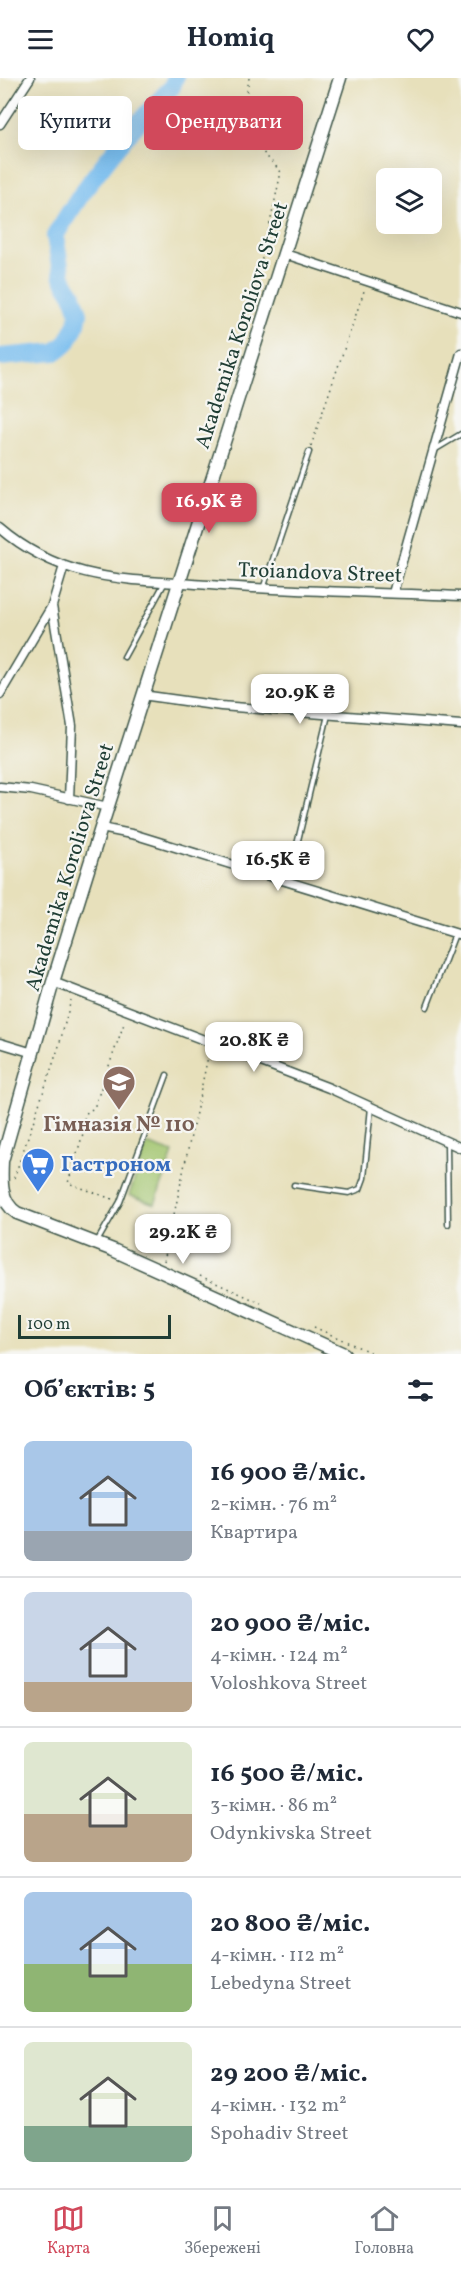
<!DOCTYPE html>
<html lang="uk">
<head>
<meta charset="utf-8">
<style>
	body { margin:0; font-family:Vollkorn,serif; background:#f6f6f7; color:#1f2937; height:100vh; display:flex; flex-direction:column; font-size:22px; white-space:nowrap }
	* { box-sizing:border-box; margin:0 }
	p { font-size:20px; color:#747a83 }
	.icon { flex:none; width:33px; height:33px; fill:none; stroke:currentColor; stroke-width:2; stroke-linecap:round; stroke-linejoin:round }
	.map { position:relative; height:1276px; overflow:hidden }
	.details { display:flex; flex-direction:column; background:#fff; flex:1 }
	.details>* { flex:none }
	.banner { position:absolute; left:18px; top:18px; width:426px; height:54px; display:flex; gap:12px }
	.fabs { position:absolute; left:376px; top:90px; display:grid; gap:12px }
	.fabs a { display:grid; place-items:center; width:66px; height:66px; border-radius:9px; background:#fff; box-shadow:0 6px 24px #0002; font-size:30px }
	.scale { position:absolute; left:18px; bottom:15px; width:153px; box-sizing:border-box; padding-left:6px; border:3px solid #1f3d34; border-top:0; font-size:16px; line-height:21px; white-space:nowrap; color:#1f3d34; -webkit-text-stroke:4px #f6f6f2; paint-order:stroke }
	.price { position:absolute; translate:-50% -51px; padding:0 14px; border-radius:12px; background:#fff; color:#222; font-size:20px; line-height:39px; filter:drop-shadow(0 2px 3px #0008) }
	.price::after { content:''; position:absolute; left:50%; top:36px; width:18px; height:14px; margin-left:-9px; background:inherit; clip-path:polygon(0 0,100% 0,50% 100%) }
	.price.current { background:#d1495b; color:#fff }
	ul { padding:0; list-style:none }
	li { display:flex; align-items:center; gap:18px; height:150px; padding:0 24px }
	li+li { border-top:2px solid #e0e1e3 }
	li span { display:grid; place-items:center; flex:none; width:168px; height:120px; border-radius:9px; color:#555 }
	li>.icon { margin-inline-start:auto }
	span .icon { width:72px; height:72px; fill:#fffc; stroke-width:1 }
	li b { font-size:26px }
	h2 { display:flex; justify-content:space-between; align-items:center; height:72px; padding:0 24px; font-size:26px }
	.pill { padding:0 21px; border-radius:9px; background:#fff; box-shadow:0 6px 24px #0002; font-size:21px; line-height:54px }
	.pill.current { background:#d1495b; color:#fff }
	header { display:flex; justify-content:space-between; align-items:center; height:78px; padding:0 24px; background:#fff; font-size:27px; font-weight:700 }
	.tabs { display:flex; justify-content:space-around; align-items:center; height:84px; border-top:2px solid #e0e1e3; background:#fff; font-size:16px; color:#747a83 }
	.tabs a { display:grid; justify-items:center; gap:3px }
	.tabs .current { color:#d1495b }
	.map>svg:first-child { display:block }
	.green { fill:#a2c56e; stroke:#608151; stroke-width:1.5 }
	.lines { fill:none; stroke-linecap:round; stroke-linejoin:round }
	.river { stroke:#79beef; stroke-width:18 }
	.lane-casing { stroke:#3d5548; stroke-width:7 }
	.street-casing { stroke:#3d5548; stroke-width:11 }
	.secondary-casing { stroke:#3d5548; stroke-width:15 }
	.path { stroke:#3d5548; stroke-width:1.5; stroke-dasharray:1.5 4.5; stroke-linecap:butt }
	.lane { stroke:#fff; stroke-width:4 }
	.street { stroke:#fff; stroke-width:8 }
	.secondary { stroke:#fff; stroke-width:12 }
	.labels { text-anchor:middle; stroke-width:4.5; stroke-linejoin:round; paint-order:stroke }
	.street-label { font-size:21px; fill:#1f3d34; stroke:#f6f6f2 }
	.education-label { font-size:21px; font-weight:bold; fill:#785e54; stroke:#f6f6f2 }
	.shop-label { font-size:21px; font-weight:bold; fill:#366cbe; stroke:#f6f6f2; text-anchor:start }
</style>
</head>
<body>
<header><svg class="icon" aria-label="menu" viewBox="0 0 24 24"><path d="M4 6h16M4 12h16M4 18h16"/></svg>Homiq<svg class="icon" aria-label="heart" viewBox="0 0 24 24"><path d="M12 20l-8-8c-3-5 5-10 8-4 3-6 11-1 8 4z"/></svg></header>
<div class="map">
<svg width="461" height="1276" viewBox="0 0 461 1276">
	<rect width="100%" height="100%" fill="#f6f6f2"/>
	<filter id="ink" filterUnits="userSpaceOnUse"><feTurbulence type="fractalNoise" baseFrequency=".0167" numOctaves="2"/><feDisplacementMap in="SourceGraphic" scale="12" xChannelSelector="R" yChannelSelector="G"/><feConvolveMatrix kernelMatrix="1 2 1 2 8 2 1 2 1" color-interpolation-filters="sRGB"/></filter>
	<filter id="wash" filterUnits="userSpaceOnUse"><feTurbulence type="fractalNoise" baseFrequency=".008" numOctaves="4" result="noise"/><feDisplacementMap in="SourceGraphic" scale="24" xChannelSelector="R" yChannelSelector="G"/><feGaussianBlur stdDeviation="1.35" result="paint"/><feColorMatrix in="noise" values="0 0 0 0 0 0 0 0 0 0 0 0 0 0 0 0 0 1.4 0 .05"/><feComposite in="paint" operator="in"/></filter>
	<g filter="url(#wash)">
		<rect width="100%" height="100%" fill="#e7e0bb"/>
		<path class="green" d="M147,1066L173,1075L155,1126L129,1117Z"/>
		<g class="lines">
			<path class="river" d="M0,279L55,274L67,265L77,245L79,235L73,217L62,200L55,158C87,102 127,55 172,9L175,0"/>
		</g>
	</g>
	<g filter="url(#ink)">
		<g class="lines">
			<g class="lane-casing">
				<path id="lane" d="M436,371L461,356
					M263,511L309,374
					M124,579L164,506
					M288,804L328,637
					M427,929L455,856
					M447,1065L448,1146
					M294,1107L349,1115L360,1111L364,1100L371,1029
					M98,1162L120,1124L167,997"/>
			</g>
			<g class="street-casing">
				<path id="street" d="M0,46L30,0
					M285,176L461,234
					M0,450C65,506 131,501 210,507C294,514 377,514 461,518
					M64,488L52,528L72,648L69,721
					M393,515L461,275
					M0,616L52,528
					M142,617L221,628L461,647
					M0,709L31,712L108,729
					M101,750L136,757L461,857
					M53,904L329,1010L461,1070
					M0,965L33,975"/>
			</g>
			<g class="secondary-casing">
				<path id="secondary" d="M340,0L101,750L53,904L2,1083C1,1103 0,1124 17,1135L113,1172L344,1276"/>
			</g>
			<path class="path" d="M249,0L240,62L259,70L281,94L263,178L250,212L256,225
				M311,368L364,213
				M14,1100L59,968L71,922
				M112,1121L68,1105L85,1049L83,1043L87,1034L94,1030L125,943
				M164,1183L209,974
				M200,1198L261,1225
				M314,1249L374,1276"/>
			<use href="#lane" class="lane"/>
			<use href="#street" class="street"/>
			<use href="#secondary" class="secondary"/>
		</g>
	</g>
	<defs>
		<g id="school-pin" transform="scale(1.725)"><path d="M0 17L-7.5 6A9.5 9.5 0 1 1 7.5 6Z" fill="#8d6e63" stroke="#f6f6f2"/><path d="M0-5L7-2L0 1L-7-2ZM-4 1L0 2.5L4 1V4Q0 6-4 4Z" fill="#fff"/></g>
		<g id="supermarket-pin" transform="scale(1.725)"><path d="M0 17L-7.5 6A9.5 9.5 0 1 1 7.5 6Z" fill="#3f7fe0" stroke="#f6f6f2"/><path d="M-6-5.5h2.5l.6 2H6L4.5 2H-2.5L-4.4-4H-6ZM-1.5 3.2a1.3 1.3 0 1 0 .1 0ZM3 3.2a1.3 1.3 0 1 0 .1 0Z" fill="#fff"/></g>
	</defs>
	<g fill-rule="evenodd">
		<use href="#school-pin" x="119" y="1004"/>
		<use href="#supermarket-pin" x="38" y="1086"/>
	</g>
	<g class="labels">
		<g class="street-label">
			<text transform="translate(241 247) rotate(-72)" y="7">Akademika Koroliova Street</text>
			<text transform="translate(320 494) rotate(2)" y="7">Troiandova Street</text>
			<text transform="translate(69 789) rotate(-73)" y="7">Akademika Koroliova Street</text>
		</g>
		<g class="education-label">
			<text x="119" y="1053">Гімназія № 110</text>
		</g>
		<g class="shop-label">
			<text x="61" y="1093">Гастроном</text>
		</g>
	</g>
</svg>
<div class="fabs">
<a><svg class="icon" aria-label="layers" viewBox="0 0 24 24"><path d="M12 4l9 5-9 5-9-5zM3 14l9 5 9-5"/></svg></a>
</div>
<div class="scale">100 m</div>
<b class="price current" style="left:209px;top:456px">16.9K ₴</b>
<b class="price" style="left:300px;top:647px">20.9K ₴</b>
<b class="price" style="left:278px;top:814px">16.5K ₴</b>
<b class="price" style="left:254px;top:995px">20.8K ₴</b>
<b class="price" style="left:183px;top:1187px">29.2K ₴</b>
<div class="banner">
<a class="pill">Купити</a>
<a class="pill current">Орендувати</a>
</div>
</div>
<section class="details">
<h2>Об’єктів: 5<svg class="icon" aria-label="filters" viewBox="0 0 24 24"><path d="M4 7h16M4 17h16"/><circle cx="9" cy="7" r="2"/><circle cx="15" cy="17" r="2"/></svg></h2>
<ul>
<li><span style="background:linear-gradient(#a9c7e8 75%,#9aa5b1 0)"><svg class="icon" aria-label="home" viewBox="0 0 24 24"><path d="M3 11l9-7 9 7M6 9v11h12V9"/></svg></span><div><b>16 900 ₴/міс.</b><p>2-кімн. · 76 m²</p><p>Квартира</p></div></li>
<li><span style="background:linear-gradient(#c9d6e8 75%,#b9a48a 0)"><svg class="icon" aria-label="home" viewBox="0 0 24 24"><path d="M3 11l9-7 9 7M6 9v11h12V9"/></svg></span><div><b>20 900 ₴/міс.</b><p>4-кімн. · 124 m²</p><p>Voloshkova Street</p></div></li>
<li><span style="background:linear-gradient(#dfe7d0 60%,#b9a48a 0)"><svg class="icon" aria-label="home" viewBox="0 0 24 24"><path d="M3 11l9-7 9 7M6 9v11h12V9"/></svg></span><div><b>16 500 ₴/міс.</b><p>3-кімн. · 86 m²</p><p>Odynkivska Street</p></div></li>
<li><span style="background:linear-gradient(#a9c7e8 60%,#8fb573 0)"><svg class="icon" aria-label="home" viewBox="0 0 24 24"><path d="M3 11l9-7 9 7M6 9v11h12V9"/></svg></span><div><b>20 800 ₴/міс.</b><p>4-кімн. · 112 m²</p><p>Lebedyna Street</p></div></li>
<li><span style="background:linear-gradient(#dfe7d0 70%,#7fa58c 0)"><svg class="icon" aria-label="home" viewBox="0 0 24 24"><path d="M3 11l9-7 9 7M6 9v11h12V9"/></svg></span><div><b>29 200 ₴/міс.</b><p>4-кімн. · 132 m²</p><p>Spohadiv Street</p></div></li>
</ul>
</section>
<nav class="tabs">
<a class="current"><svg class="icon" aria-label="map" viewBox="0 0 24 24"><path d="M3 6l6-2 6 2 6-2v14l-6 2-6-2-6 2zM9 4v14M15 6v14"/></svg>Карта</a>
<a><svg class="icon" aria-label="saved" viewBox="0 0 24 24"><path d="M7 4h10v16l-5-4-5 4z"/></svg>Збережені</a>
<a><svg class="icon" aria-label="home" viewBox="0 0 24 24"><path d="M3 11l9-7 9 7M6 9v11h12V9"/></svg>Головна</a>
</nav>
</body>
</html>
